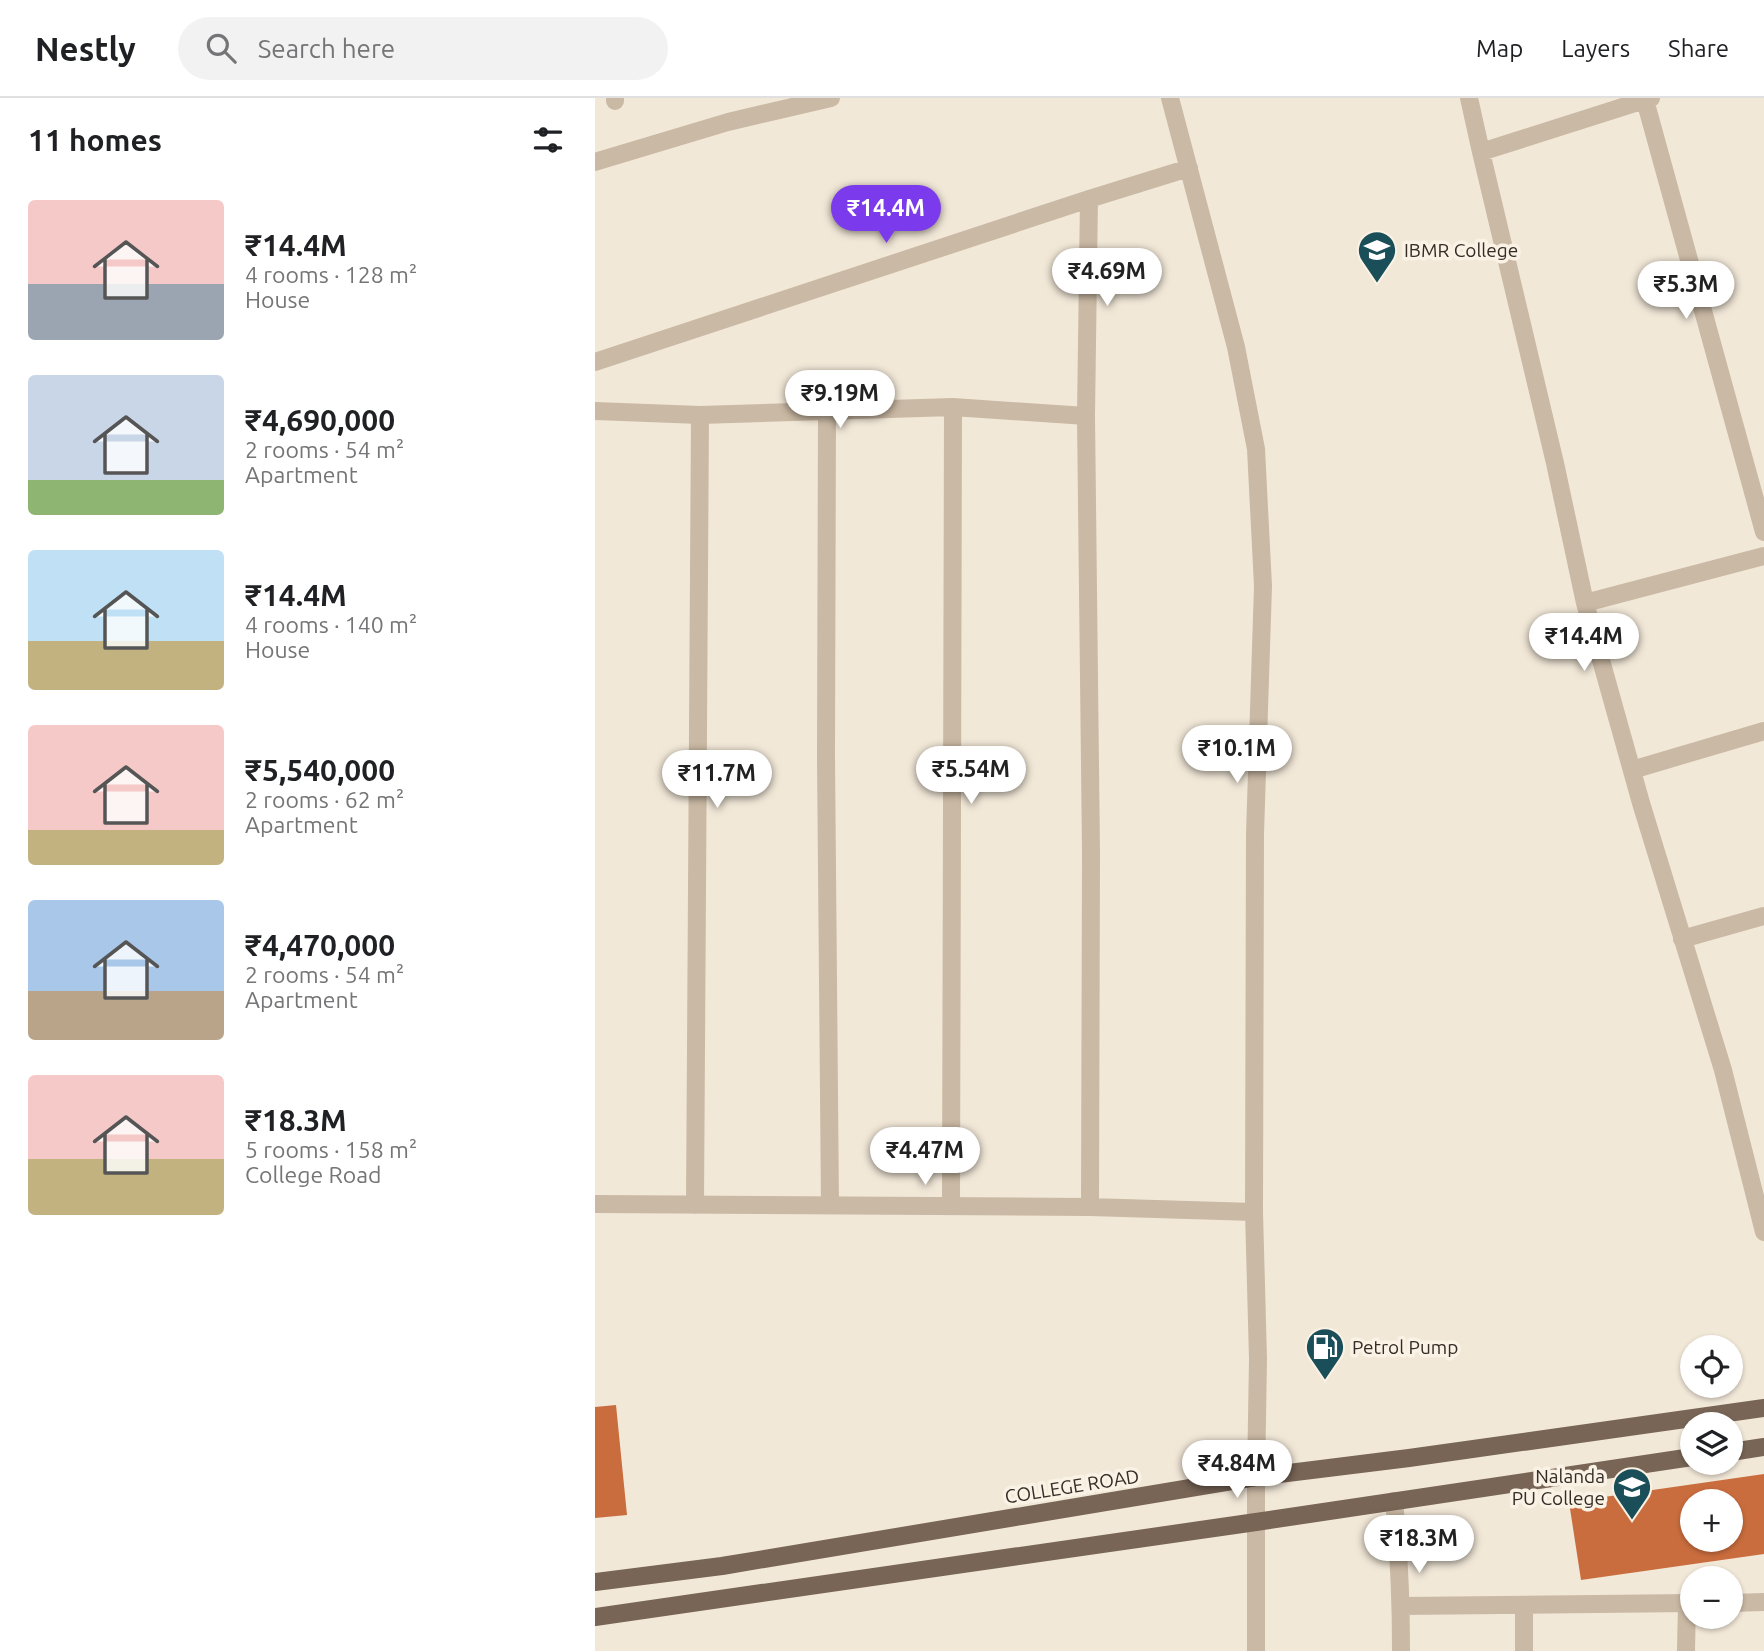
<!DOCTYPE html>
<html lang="en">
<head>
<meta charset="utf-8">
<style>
	body { margin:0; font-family:Ubuntu,sans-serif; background:#f2f2f2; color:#202124; height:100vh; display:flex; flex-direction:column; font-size:26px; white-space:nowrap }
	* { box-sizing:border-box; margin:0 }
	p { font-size:23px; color:#757577 }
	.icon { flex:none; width:38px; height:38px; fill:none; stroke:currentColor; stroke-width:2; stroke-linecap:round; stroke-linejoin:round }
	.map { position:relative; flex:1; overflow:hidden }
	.sheet { display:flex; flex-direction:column; background:#fff; width:595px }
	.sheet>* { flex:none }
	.tools { position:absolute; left:1085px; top:1237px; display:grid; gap:14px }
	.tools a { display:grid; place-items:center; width:63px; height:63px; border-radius:50%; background:#fff; box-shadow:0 2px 5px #0004; font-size:35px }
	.price { position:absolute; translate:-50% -60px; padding:0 16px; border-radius:24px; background:#fff; color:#222; font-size:23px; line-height:46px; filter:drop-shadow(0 2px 4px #0008) }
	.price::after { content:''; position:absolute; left:50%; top:42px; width:21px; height:16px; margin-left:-10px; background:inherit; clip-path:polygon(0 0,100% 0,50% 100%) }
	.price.on { background:#7c3aed; color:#fff }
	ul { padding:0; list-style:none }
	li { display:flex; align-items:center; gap:21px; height:175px; padding:0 28px }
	li span { display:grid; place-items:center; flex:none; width:196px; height:140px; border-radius:7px; color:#555 }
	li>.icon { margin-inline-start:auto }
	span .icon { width:84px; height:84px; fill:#fffc; stroke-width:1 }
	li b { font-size:30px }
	h2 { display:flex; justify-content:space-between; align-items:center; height:84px; padding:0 28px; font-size:30px }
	header { display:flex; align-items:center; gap:42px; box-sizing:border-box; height:98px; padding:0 35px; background:#fff; border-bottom:2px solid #e0e0e0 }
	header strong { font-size:33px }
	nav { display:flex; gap:38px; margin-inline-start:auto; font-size:24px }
	.search { width:490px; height:63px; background:#f2f2f2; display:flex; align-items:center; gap:18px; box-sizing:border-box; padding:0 24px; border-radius:38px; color:#757577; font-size:26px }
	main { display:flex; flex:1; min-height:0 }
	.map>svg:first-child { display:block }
	.building { fill:#ca6d3e; fill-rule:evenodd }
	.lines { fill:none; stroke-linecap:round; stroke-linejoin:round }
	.minor { stroke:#cab9a4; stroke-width:18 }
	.major { stroke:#786556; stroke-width:18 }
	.labels { text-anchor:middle; stroke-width:7; stroke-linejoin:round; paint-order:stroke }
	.poi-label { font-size:19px; fill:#352c26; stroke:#faf2e5; text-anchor:start }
	.street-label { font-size:19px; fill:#352c26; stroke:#faf2e5 }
</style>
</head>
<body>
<header>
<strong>Nestly</strong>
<div class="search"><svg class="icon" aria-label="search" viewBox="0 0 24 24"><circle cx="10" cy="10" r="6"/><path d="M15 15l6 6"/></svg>Search here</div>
<nav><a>Map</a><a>Layers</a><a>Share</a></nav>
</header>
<main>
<section class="sheet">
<h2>11 homes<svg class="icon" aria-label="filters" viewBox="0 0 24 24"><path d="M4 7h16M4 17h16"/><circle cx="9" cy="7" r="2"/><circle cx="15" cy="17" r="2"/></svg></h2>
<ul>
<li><span style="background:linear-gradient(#f6c9c9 60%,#9aa5b1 0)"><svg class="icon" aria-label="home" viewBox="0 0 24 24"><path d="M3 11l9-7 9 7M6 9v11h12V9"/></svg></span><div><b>₹14.4M</b><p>4 rooms · 128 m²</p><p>House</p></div></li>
<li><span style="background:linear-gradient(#c9d6e8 75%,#8fb573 0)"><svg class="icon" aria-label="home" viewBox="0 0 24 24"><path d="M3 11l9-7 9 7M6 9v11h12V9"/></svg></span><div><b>₹4,690,000</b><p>2 rooms · 54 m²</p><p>Apartment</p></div></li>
<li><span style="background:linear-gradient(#bfe0f5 65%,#c2b280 0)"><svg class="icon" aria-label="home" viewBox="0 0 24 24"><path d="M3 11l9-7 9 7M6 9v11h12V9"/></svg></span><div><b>₹14.4M</b><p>4 rooms · 140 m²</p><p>House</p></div></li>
<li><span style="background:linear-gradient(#f6c9c9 75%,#c2b280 0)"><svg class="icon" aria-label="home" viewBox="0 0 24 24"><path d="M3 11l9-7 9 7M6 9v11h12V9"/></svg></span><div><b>₹5,540,000</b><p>2 rooms · 62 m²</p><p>Apartment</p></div></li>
<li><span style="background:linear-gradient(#a9c7e8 65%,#b9a48a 0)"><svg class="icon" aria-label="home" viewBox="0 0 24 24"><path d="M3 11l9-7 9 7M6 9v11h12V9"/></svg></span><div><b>₹4,470,000</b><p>2 rooms · 54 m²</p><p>Apartment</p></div></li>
<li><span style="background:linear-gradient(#f6c9c9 60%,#c2b280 0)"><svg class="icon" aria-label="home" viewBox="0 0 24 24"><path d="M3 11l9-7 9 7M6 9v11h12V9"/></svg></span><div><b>₹18.3M</b><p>5 rooms · 158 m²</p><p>College Road</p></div></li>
</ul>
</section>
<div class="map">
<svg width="1169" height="1553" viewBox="0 0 1169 1553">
	<rect width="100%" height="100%" fill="#f2e8d8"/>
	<path class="building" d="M21,1307L32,1417L0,1420V1309Z
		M1169,1376V1456L986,1482L974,1404ZM1097,1404H1136V1442H1097Z"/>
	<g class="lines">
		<path class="minor" d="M575,0L641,249L661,351L668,488L660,736L659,1114L663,1261L661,1379V1553
			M874,0L886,54L960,365L990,505L1046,705L1128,972L1169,1134
			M1050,2L1169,434
			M20,3V0
			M886,54L1056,0
			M0,64L133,24L236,0
			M494,101L491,318L496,754L495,1109
			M0,264L494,101L594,70
			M0,313L105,317L358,309L491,318
			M232,313L231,659L235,1107
			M990,505L1169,458
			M1037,672L1169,633
			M1087,841L1169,818
			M0,1106L495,1109L659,1114
			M100,1107L105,317
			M356,1108L358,309
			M799,1403C804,1453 806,1503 806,1553
			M1136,1505L1169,1504
			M806,1508L1097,1505
			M929,1553V1507
			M1091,1553L1092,1505"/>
		<path class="major" d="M1136,1354L1169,1349
			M0,1484L127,1468L661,1379L814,1360L1169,1310
			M0,1519L661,1424L1097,1359"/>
	</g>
	<defs>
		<g id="university-pin" transform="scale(2.0125)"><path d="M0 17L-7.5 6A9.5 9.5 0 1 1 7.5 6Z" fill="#1a4e58" stroke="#faf2e5"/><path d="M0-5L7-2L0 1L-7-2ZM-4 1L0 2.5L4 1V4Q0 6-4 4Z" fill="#fff"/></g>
		<g id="fuel-pin" transform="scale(2.0125)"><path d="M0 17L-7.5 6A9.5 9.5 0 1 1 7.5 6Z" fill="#1a4e58" stroke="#faf2e5"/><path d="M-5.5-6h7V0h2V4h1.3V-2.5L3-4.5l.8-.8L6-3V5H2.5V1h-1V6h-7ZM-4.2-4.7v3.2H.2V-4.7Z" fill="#fff"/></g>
		<g id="school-pin" transform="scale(2.0125)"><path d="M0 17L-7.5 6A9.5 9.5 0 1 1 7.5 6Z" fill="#1a4e58" stroke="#faf2e5"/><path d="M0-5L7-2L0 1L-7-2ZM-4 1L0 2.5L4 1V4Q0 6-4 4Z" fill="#fff"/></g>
	</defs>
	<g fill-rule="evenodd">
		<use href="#university-pin" x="782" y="152"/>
		<use href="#fuel-pin" x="730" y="1249"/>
		<use href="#school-pin" x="1037" y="1389"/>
	</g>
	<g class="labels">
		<g class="poi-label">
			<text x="809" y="159">IBMR College</text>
			<text x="757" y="1256">Petrol Pump</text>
			<text x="1010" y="1385" text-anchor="end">Nalanda<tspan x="1010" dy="22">PU College</tspan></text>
		</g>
		<g class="street-label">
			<text transform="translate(477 1388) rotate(-9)" y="7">COLLEGE ROAD</text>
		</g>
	</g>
</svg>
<div class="tools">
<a><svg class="icon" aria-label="locate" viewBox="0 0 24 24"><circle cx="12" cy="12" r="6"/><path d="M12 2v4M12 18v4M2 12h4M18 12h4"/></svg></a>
<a><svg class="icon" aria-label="layers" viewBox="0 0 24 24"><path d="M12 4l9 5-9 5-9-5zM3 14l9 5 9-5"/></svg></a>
<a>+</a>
<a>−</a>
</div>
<b class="price on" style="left:291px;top:147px">₹14.4M</b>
<b class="price" style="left:512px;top:210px">₹4.69M</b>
<b class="price" style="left:1091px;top:223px">₹5.3M</b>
<b class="price" style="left:245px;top:332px">₹9.19M</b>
<b class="price" style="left:989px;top:575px">₹14.4M</b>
<b class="price" style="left:642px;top:687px">₹10.1M</b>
<b class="price" style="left:376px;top:708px">₹5.54M</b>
<b class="price" style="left:122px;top:712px">₹11.7M</b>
<b class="price" style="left:330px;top:1089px">₹4.47M</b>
<b class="price" style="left:642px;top:1402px">₹4.84M</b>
<b class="price" style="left:824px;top:1477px">₹18.3M</b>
</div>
</main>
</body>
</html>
